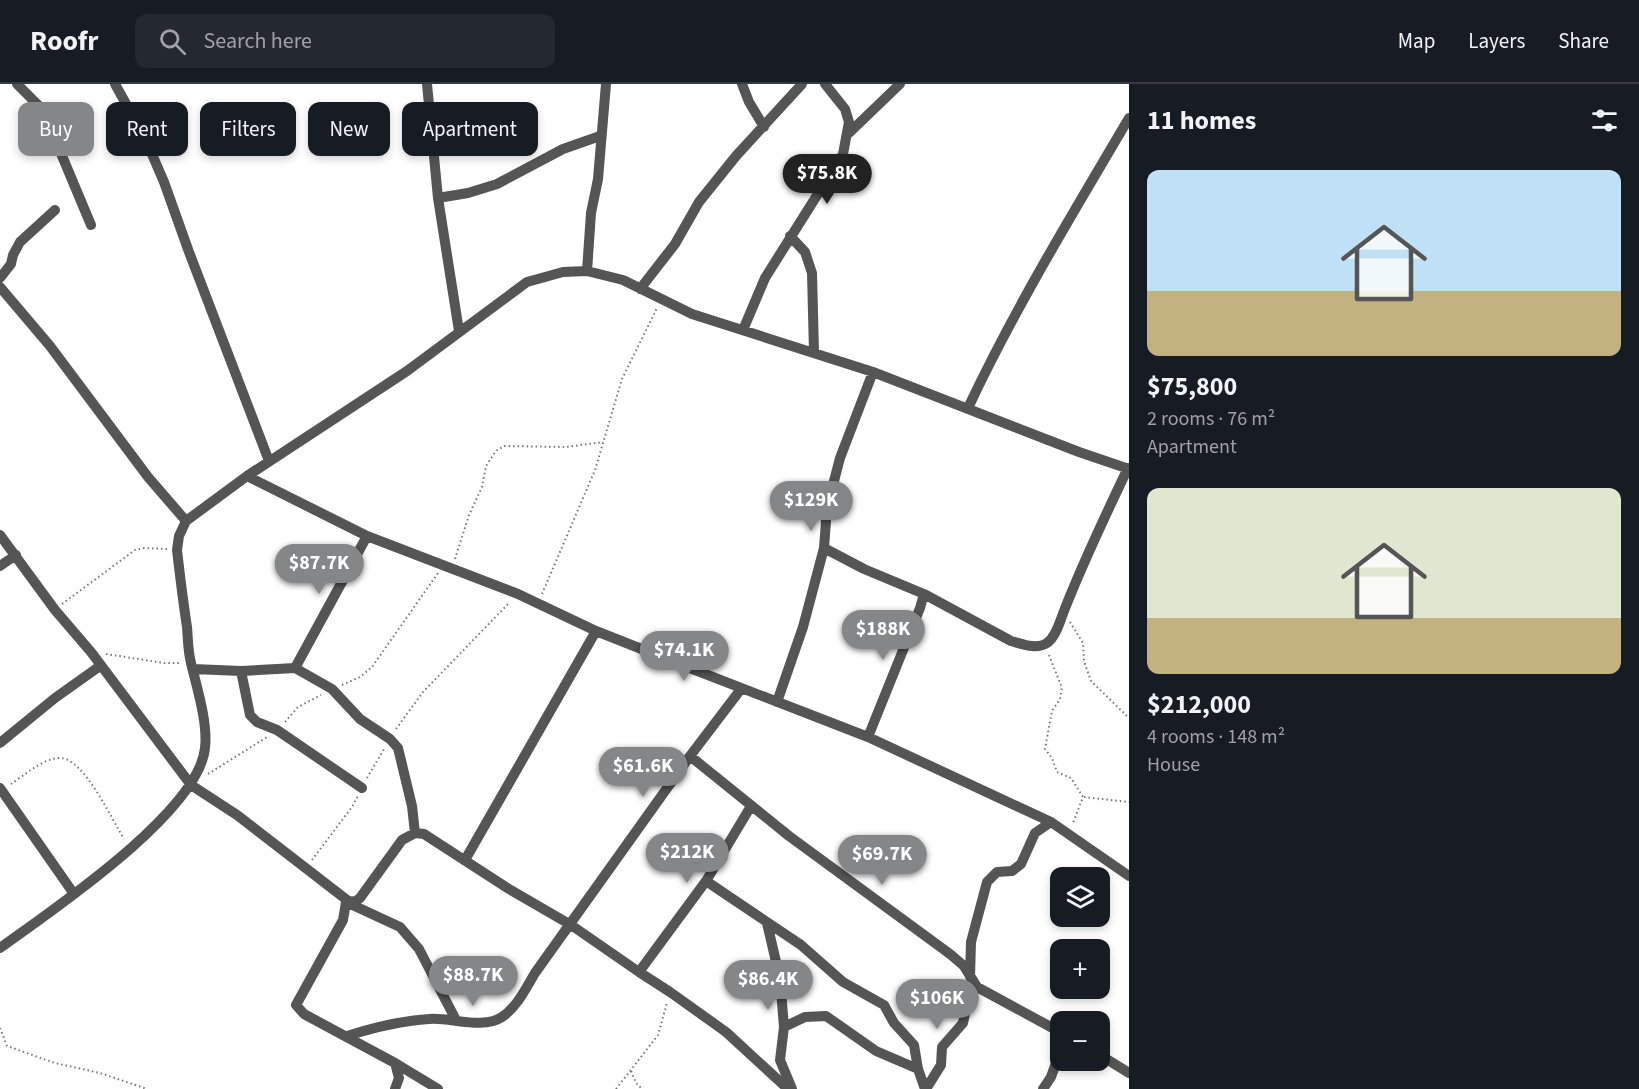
<!DOCTYPE html>
<html lang="en">
<head>
<meta charset="utf-8">
<style>
	body { margin:0; font-family:"Source Sans 3",sans-serif; background:#242831; color:#f1f3f6; height:100vh; display:flex; flex-direction:column; font-size:22px; white-space:nowrap }
	* { box-sizing:border-box; margin:0 }
	p { font-size:20px; color:#9ea1a6 }
	.icon { flex:none; width:33px; height:33px; fill:none; stroke:currentColor; stroke-width:2; stroke-linecap:round; stroke-linejoin:round }
	.map { position:relative; flex:1; overflow:hidden }
	.side { display:flex; flex-direction:column; background:#171b24; width:510px }
	.side>* { flex:none }
	.hud { position:absolute; left:18px; top:18px; width:570px; height:54px; display:flex; gap:12px }
	.controls { position:absolute; left:1050px; top:783px; display:grid; gap:12px }
	.controls a { display:grid; place-items:center; width:60px; height:60px; border-radius:12px; background:#171b24; box-shadow:0 3px 9px #0003; font-size:30px }
	.price { position:absolute; translate:-50% -51px; padding:0 14px; border-radius:21px; background:#858687; color:#fff; font-size:20px; line-height:39px; filter:drop-shadow(0 2px 3px #0008) }
	.price::after { content:''; position:absolute; left:50%; top:36px; width:18px; height:14px; margin-left:-9px; background:inherit; clip-path:polygon(0 0,100% 0,50% 100%) }
	.price.active { background:#222; color:#fff }
	ul { padding:0; list-style:none }
	li { display:grid; align-content:center; gap:12px; height:318px; padding:0 18px }
	li span { display:grid; place-items:center; height:186px; border-radius:12px; color:#555 }
	li>.icon { margin-inline-start:auto }
	span .icon { width:108px; height:108px; fill:#fffc; stroke-width:1 }
	li b { font-size:26px }
	h2 { display:flex; justify-content:space-between; align-items:center; height:72px; padding:0 18px; font-size:26px }
	.chip { padding:0 21px; border-radius:12px; background:#171b24; box-shadow:0 3px 9px #0003; font-size:21px; line-height:54px }
	.chip.active { background:#858687; color:#fff }
	header { display:flex; align-items:center; gap:36px; box-sizing:border-box; height:84px; padding:0 30px; background:#171b24; border-bottom:2px solid #363941 }
	header strong { font-size:28px }
	nav { display:flex; gap:33px; margin-inline-start:auto; font-size:21px }
	.search { width:420px; height:54px; background:#242831; display:flex; align-items:center; gap:15px; box-sizing:border-box; padding:0 21px; border-radius:12px; color:#9ea1a6; font-size:22px }
	main { display:flex; flex:1; min-height:0 }
	.map>svg:first-child { display:block }
	.lines { fill:none; stroke-linecap:round; stroke-linejoin:round }
	.path { stroke:#777; stroke-width:2; stroke-dasharray:1.5 3; stroke-linecap:butt }
	.street { stroke:#555; stroke-width:10 }
</style>
</head>
<body>
<header>
<strong>Roofr</strong>
<div class="search"><svg class="icon" aria-label="search" viewBox="0 0 24 24"><circle cx="10" cy="10" r="6"/><path d="M15 15l6 6"/></svg>Search here</div>
<nav><a>Map</a><a>Layers</a><a>Share</a></nav>
</header>
<main>
<div class="map">
<svg width="1129" height="1005" viewBox="0 0 1129 1005">
	<rect width="100%" height="100%" fill="#fff"/>
	<g class="lines">
		<path class="path" d="M455,475L469,431L482,403L486,382L496,367L504,362L566,363L603,358
			M542,510L595,386L622,295L657,224
			M62,520L135,466L144,464L167,465
			M1070,538L1083,559L1084,577L1091,597L1129,634
			M106,570L164,579H181
			M1049,571L1062,604L1060,615L1052,627L1045,665L1052,674L1057,688L1071,694L1083,713L1073,739
			M342,601L360,593L372,583L438,489
			M285,638L298,623L321,611
			M396,645L423,608L510,518
			M208,690L267,653
			M367,694L384,665
			M11,700C25,691 43,674 60,674C84,674 112,736 124,755
			M1084,713L1129,718
			M312,776L352,723L358,712
			M0,944L7,962L55,979L100,989L147,1005
			M631,987L636,999L642,1005
			M616,1005L658,951L667,919"/>
		<path class="street" d="M17,0L40,23L47,36L91,141
			M115,0L145,54L164,98L189,168L269,377
			M427,0L438,114L459,247
			M742,0L749,18L764,43
			M849,49L900,0
			M438,114L468,109L497,100L563,65L600,52
			M790,152L805,168L812,189L814,268
			M587,187L591,129L598,95L606,0
			M0,194L11,180L13,171L20,158L55,126
			M0,203L50,262L148,393L186,437
			M640,205L675,160L699,118L736,72L802,0
			M743,246L765,194L843,70L849,38L845,25L825,0
			M968,324C1015,224 1073,129 1129,34
			M247,392L367,452L518,510L596,547L682,581L868,653L1051,738L1129,792
			M0,451L55,526L91,568L191,701L237,731L347,816L346,818L356,817L360,814L402,756L415,749L424,750L509,805L571,841L639,888L670,908L726,948L788,1005
			M824,464L864,485L924,510L1011,557C1022,560 1037,566 1047,559C1056,553 1060,537 1064,527C1083,478 1105,432 1128,384
			M0,482L16,471
			M295,584L367,452
			M193,585L241,587L295,584L332,605L360,635L390,655L398,664L412,722L415,749
			M241,587L250,631L257,638L277,646L362,704
			M777,618L803,543L824,464L827,424L840,374L873,288
			M868,653L920,524L924,510
			M0,659L55,614L100,582
			M690,672L789,752L950,870L964,882L977,903L1060,948
			M0,704L74,810
			M465,776L596,547
			M706,797L801,861L843,898L884,921L894,939L914,961L918,985L925,1005
			M767,839L780,895L784,943L780,976L792,1005
			M0,864C51,827 199,728 205,664C208,639 197,604 191,579C188,568 188,555 187,543C183,517 180,492 177,466L179,452L186,437L247,392L407,287L527,198L563,188L587,187L623,196L692,230L873,288L1079,368L1129,385
			M639,888L706,797L751,722
			M970,893L971,858L987,798L997,788L1012,787L1021,780L1035,749L1051,738
			M784,943L805,933L826,932L876,967L918,985
			M347,952C375,943 399,937 429,935C451,933 482,946 502,933C517,923 526,904 535,889L690,672L741,605
			M1100,971L1129,989
			M395,979L438,1005
			M395,1005L399,994L395,979L304,930L296,921L343,836L346,818L400,843L419,865L456,936
			M926,1005L941,981L942,963L963,939L972,897
			M1043,1005L1051,993L1060,968"/>
	</g>
</svg>
<div class="controls">
<a><svg class="icon" aria-label="layers" viewBox="0 0 24 24"><path d="M12 4l9 5-9 5-9-5zM3 14l9 5 9-5"/></svg></a>
<a>+</a>
<a>−</a>
</div>
<b class="price active" style="left:827px;top:121px">$75.8K</b>
<b class="price" style="left:811px;top:448px">$129K</b>
<b class="price" style="left:319px;top:511px">$87.7K</b>
<b class="price" style="left:883px;top:577px">$188K</b>
<b class="price" style="left:684px;top:598px">$74.1K</b>
<b class="price" style="left:643px;top:714px">$61.6K</b>
<b class="price" style="left:687px;top:800px">$212K</b>
<b class="price" style="left:882px;top:802px">$69.7K</b>
<b class="price" style="left:473px;top:923px">$88.7K</b>
<b class="price" style="left:768px;top:927px">$86.4K</b>
<b class="price" style="left:937px;top:946px">$106K</b>
<div class="hud">
<a class="chip active">Buy</a>
<a class="chip">Rent</a>
<a class="chip">Filters</a>
<a class="chip">New</a>
<a class="chip">Apartment</a>
</div>
</div>
<section class="side">
<h2>11 homes<svg class="icon" aria-label="filters" viewBox="0 0 24 24"><path d="M4 7h16M4 17h16"/><circle cx="9" cy="7" r="2"/><circle cx="15" cy="17" r="2"/></svg></h2>
<ul>
<li><span style="background:linear-gradient(#bfe0f5 65%,#c2b280 0)"><svg class="icon" aria-label="home" viewBox="0 0 24 24"><path d="M3 11l9-7 9 7M6 9v11h12V9"/></svg></span><div><b>$75,800</b><p>2 rooms · 76 m²</p><p>Apartment</p></div></li>
<li><span style="background:linear-gradient(#dfe7d0 70%,#c2b280 0)"><svg class="icon" aria-label="home" viewBox="0 0 24 24"><path d="M3 11l9-7 9 7M6 9v11h12V9"/></svg></span><div><b>$212,000</b><p>4 rooms · 148 m²</p><p>House</p></div></li>
</ul>
</section>
</main>
</body>
</html>
